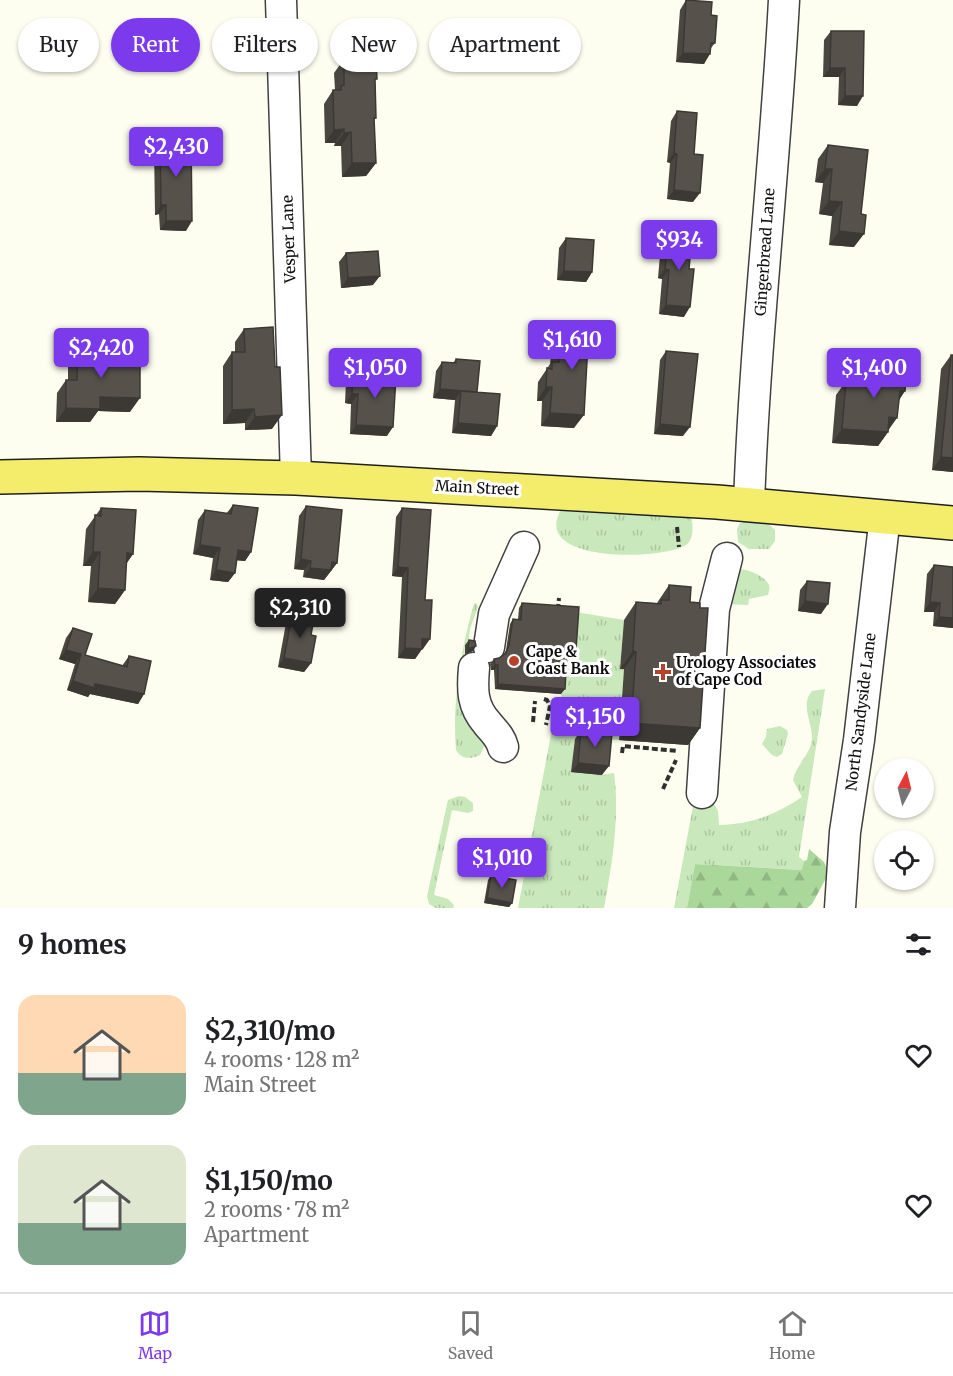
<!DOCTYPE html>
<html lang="en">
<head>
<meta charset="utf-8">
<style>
	body { margin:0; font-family:Merriweather,serif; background:#f2f2f2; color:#202124; height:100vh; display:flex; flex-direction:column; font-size:22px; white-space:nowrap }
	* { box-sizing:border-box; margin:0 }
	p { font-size:20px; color:#757577 }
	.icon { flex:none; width:33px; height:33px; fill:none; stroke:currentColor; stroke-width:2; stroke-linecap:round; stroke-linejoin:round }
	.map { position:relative; height:908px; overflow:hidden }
	.drawer { display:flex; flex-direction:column; background:#fff; flex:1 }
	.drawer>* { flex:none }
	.hud { position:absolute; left:18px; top:18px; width:600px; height:54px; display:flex; gap:12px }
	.needle { width:39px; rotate:7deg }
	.fabs { position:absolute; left:874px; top:758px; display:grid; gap:12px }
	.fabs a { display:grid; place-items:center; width:60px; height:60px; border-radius:50%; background:#fff; box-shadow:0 2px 4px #0004; font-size:30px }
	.price { position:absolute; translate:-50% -51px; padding:0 14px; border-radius:6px; background:#7c3aed; color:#fff; font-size:20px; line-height:39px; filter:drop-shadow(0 2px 3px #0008) }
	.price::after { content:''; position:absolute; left:50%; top:36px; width:18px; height:14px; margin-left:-9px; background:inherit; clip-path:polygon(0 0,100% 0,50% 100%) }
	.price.active { background:#222; color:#fff }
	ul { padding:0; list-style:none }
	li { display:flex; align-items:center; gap:18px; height:150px; padding:0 18px }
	li span { display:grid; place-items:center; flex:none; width:168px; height:120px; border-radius:18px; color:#555 }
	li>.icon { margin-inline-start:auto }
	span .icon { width:72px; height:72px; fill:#fffc; stroke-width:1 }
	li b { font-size:26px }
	h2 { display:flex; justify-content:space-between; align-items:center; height:72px; padding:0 18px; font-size:26px }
	.pill { padding:0 21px; border-radius:27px; background:#fff; box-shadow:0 2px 4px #0004; font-size:21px; line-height:54px }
	.pill.active { background:#7c3aed; color:#fff }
	.tabs { display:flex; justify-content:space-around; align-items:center; height:84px; border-top:2px solid #e0e0e0; background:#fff; font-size:16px; color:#757577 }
	.tabs a { display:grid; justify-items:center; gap:3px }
	.tabs .active { color:#7c3aed }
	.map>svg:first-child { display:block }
	.grass { fill:url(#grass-tufts) }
	.forest { fill:url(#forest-firs) }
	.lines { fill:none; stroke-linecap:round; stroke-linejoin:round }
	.minor-casing { stroke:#414141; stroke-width:33 }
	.major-casing { stroke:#1f1f1f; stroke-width:36 }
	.path { stroke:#303030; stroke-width:4; stroke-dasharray:6 3; stroke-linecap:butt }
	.minor { stroke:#fff; stroke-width:30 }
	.major { stroke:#f3ed6b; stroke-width:33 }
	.wall { fill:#4a4740 }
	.shaded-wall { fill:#3c3934 }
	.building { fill:#56524b; stroke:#3c3934; stroke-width:1.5 }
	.poi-dot { fill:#b9412b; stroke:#fff; stroke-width:2 }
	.labels { text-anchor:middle; stroke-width:6; stroke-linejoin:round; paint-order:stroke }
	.street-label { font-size:15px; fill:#0e0e0e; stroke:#fff }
	.poi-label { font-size:15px; font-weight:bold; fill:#0e0e0e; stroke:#fff; text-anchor:start }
</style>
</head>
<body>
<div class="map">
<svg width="953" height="908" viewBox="0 0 953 908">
	<defs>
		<pattern id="grass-tufts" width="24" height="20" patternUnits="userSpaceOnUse" patternTransform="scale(1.5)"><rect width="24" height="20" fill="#c9e8bb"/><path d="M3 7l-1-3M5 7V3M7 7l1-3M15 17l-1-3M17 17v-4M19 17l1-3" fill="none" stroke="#abc6a0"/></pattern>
		<pattern id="forest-firs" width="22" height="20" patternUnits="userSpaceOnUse" patternTransform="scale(1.5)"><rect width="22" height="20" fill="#aad89a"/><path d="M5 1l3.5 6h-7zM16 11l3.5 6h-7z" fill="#91b884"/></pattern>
	</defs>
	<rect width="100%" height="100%" fill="#fefef0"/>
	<path class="grass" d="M562,508L690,516C694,523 694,540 686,545C661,561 527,563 562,508Z
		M751,520L766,521L775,530V541L769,549H749L738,542L737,529L740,523Z
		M739,569C748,569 765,576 769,585C770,589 769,591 768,595L749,599L748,605L724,604Z
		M476,603L478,607L470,629L468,645H465L464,667L486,743L480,755C471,759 462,760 456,750C452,705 461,647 474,604Z
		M576,612L624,620L620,669H624L619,740L575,739L572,772L602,775L614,773C620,817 612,865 604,908H518L554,719L566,716L561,694L564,654L573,655Z
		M825,689L799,857L804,861L803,870L695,864L687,908H674L693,806L709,802L714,804L718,811L719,825C752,824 775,815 802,797L793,780C796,764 812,754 812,737C812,722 800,704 812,691Z
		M780,726L787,730L788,734L782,754L777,757L772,755L762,744L766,737L767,729Z
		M459,796L465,797L473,803V811L468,813L452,810L434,895L448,899L454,905L453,908H436L429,904L427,896L448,800Z"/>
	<path class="forest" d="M809,849L824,862L829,873L812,904L807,908H687L695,864L802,870L804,861L807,860Z"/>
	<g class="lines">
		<g class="minor-casing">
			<path id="minor" d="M281,0L296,478
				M749,504C755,336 775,168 784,0
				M489,647L494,614L524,547
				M474,668C472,690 472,706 487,723C494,732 500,736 503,747
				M702,793L714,609L727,558
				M840,908L845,832L859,740L885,516"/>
		</g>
		<g class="major-casing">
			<path id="major" d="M0,477L139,474L296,478L717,502L953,523"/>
		</g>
		<path class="path" d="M677,527L679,547
			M558,610L559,598
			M544,699L547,700L550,706L546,725
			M533,722L535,701
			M622,753L623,746L678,751
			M663,789L676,760"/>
		<use href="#minor" class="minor"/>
		<use href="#major" class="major"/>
	</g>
	<path class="wall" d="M686,0L711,15L715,43L711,48L704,64L676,62L680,10Z
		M831,31H864L857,106L838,105L839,77H823L824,40Z
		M344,59L375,82L376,118L374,120L376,163L366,176L342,177L341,146H334L335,143H325L324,104L333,90H335L334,73Z
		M677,111L694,154L693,202L667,199L670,163L667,162L671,121Z
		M160,137L186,231L160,230L159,214L155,215L154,147Z
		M828,145L854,247L829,245L832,216L819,214L823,183L815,182L818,159Z
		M668,234L684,317L659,314L662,279L658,278L661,243Z
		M566,238L592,272L586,282L557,280L559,248Z
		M346,253L373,285L341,288L339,262Z
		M573,322L597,344L587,358L574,428L541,426L542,401H537L538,382L550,364L551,355L561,341H564V335Z
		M244,329L272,429L245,430V423L223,424V366L232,352H235V342Z
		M78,339L96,360L130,412L98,411L90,422H56L57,393L66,380H68V353Z
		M666,351L683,436L654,434L660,360Z
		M951,355H953V472L932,470L941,369Z
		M456,359L497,426L491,436L452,433L455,400L433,398L436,371L442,362L453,363Z
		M884,362L899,400L888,432L878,446L832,443L836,395L846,381L858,382L865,371L877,372Z
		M353,372L377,374L387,436L350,434L351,404L345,403L346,381Z
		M233,505L251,552L245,561L237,560L235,573L228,582L210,580L213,558L193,554L198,520L205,510L226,514Z
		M306,506L337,563L324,580L303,577L304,570L294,569L299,516Z
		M101,508L133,554L126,564L125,590L115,604L88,602L91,566H83L86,529Z
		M402,508L425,600L423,649H422L415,659L398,658L402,577L392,576L396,517Z
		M934,565L953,628L933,626L934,612H924L927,574Z
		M807,581L821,614L798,611L800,590Z
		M669,585L690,602L700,608V728L688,745L619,740L624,669H620L624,620L636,602L657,603Z
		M522,603L576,650L573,655H567L561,694L495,689L494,670H491L490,664L494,659L499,658L504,654L506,650L510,624L513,619H518L519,608Z
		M292,614L311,635V663L304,672L278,667L286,623Z
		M73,628L85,655L122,666L129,656L144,694L138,704L90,694L88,697L67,690L75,664L59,659L66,638Z
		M469,640L473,651L465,654V645Z
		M581,730L602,775L571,772L575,739Z
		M491,875L512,903L509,907L484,903L488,880Z"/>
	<path class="shaded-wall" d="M683,53L710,54L704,64L676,62Z
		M830,68H845L839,77H823Z
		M845,96H863L857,106L838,105Z
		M344,129L335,143H325L334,130Z
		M351,132L341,146H334L344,133Z
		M674,153L677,154L670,163L667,162Z
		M352,163H376L366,176L342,177Z
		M825,169H832L823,183L815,182Z
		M674,190L700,193L693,202L667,199Z
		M829,201L842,202L832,216L819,214Z
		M161,205H166L159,214L155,215Z
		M166,221H192L186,231L160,230Z
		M839,231L864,234L854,247L829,245Z
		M665,269L669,270L662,279L658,278Z
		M564,271L592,272L586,282L557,280Z
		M380,276L373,285L341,288L348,278Z
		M666,305L690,307L684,317L659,314Z
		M588,343L597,344L588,358L578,357Z
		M546,387H552L542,401H537Z
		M440,389L477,392L461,391L455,400L433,398Z
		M900,391H905L896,405Z
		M352,394H358L351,404L345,403Z
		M100,397L140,398L130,412L98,411L90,422H56L66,408Z
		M254,409L245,423L223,424L232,410Z
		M550,413L584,415L574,428L541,426Z
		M282,415L272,429L245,430L255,417Z
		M889,417L897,418L887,432Z
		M458,423L497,426L491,436L452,433Z
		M660,424L690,427L683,436L654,434Z
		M356,425L393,427L387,436L350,434Z
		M842,429L888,432L878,446L832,443Z
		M941,457L953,458V472L932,470Z
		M200,545L220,548L213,558L193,554Z
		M238,550L251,552L245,561L232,560Z
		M93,552H100L91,566H83Z
		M127,553L133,554L124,567Z
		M301,559L311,561L304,570L294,569Z
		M332,562L337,563L324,580L303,577L310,568Z
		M398,567L408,568L402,577L392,576Z
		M216,570L235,573L228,582L210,580Z
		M98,588L125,590L115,604L88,602Z
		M805,601L828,604L821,614L798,611Z
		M930,602L940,603L934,612H924Z
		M939,617L953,618V628L933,626Z
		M422,639H430L423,649L416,648Z
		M476,646L473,651L465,654L468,649Z
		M405,648L422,649L415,659L398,658Z
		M66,650L81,654L75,664L59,659Z
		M567,650H576L573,655L564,654Z
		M633,651L636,652L624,669H620Z
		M284,658L311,663L304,672L278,667Z
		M495,665H498L494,670H491Z
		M73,681L95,684L144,694L138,704L90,694L88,697L67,690Z
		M498,684L565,689L561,694L495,689Z
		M631,723L700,728L688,745L619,740Z
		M578,763L609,766L602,775L571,772Z
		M487,898L512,903L509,907L484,903Z"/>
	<path class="building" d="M686,0L712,2L711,15L717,16L715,43H711L710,54L683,53Z
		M831,31H864L863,96H845V68H830Z
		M376,58L377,79H375L376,118H374L376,163H352L351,132L344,133V129L334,130L333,90H341V86L344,85V59Z
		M677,111L697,113L694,154L703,155L700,193L674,190L677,154L674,153Z
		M160,137H191L192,221H166V205H161Z
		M828,145L868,150L861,214L866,215L864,234L839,231L842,202L829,201L832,169H825Z
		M668,234L692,236L689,269H694L690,307L666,305L669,270L665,269Z
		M566,238L594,240L592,272L564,271Z
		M378,251L380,276L348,278L346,253Z
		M573,322L599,323L597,344L588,343L584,415L550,413L552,387H546L547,368L552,369V362H559L561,341L572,342Z
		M273,327L275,367H280L282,415L255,417L254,409L232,410V352H245L244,329Z
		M78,339H96V360H140V398L100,397V409L66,408V380H77Z
		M666,351L698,354L690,427L660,424Z
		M951,355H953V458L941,457Z
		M456,359L480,361L477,392L440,389L442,362L456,363Z
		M884,362L907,365L905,391H900L897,418L889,417L888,432L842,429L846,381L864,382L865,371L883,373Z
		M353,372H377V374L396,376L393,427L356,425L358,394H352Z
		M461,391L500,394L497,426L458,423Z
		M233,505L258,508L251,552L238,550L235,573L216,570L220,548L200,545L205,510L231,514Z
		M306,506L342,510L337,563L332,562L331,570L310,568L311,561L301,559Z
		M101,508L136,510L133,554L127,553L125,590L98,588L100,552H93L95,515L101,516Z
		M402,508L431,510L425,600H432L430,639H422V649L405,648L408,568L398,567Z
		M934,565L953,567V618L939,617L940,603L930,602Z
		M807,581L830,583L828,604L805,601Z
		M669,585L691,587L690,602L700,603V608H708L700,728L631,723L636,652L633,651L636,602L661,604V600H669Z
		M522,603L579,607L576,650H567L565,689L498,684V665H495L494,659L499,658L506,653L509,645L513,619L521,620Z
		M292,614L314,618L311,635L316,636L311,663L284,658Z
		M73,628L92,634L85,655L127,667L129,656L151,661L144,694L95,684L94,688L73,681L81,654L66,650Z
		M469,640L475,641L476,646L468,649Z
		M581,730L612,733L609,766L578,763Z
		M491,875L516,880L512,903L487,898Z"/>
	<g class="poi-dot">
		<circle cx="514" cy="661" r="6"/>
		<path d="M660 663h6v6h6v6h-6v6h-6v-6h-6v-6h6z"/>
	</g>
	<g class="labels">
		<g class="street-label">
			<text transform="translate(289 239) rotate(-92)" y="5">Vesper Lane</text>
			<text transform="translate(765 252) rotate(-86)" y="5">Gingerbread Lane</text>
			<text transform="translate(477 488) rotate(3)" y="5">Main Street</text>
			<text transform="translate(861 712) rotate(-83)" y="5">North Sandyside Lane</text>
		</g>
		<g class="poi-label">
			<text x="526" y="657">Cape &amp;<tspan x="526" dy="17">Coast Bank</tspan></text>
			<text x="676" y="668">Urology Associates<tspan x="676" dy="17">of Cape Cod</tspan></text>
		</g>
	</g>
</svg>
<div class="fabs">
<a><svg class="needle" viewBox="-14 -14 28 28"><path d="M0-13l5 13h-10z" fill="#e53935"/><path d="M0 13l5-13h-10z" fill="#757577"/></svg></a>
<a><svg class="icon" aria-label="locate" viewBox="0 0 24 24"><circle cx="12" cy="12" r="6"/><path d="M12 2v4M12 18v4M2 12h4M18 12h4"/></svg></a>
</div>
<b class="price" style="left:176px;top:178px">$2,430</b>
<b class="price" style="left:679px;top:271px">$934</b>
<b class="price" style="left:572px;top:371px">$1,610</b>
<b class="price" style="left:101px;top:379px">$2,420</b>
<b class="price" style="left:375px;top:399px">$1,050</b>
<b class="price" style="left:874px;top:399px">$1,400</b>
<b class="price active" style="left:300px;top:639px">$2,310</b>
<b class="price" style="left:595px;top:748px">$1,150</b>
<b class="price" style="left:502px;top:889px">$1,010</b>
<div class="hud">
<a class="pill">Buy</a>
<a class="pill active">Rent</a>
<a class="pill">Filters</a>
<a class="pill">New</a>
<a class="pill">Apartment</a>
</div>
</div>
<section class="drawer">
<h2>9 homes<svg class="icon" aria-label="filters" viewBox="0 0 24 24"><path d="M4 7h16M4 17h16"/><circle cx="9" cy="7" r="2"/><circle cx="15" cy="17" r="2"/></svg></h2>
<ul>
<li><span style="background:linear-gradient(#ffd9b3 65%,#7fa58c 0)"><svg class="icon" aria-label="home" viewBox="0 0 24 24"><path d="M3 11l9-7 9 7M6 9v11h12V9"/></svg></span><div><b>$2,310/mo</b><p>4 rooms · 128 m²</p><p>Main Street</p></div><svg class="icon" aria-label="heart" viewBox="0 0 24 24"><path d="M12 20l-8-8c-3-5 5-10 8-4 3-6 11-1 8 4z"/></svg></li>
<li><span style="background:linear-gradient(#dfe7d0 65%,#7fa58c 0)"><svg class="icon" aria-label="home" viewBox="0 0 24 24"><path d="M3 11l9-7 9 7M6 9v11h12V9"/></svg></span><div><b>$1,150/mo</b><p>2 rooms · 78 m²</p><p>Apartment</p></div><svg class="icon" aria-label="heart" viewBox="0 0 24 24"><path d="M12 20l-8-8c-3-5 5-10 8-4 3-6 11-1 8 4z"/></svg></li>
</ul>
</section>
<nav class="tabs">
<a class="active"><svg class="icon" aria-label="map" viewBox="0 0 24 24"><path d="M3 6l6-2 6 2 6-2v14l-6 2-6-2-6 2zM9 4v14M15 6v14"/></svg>Map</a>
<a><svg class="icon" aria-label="saved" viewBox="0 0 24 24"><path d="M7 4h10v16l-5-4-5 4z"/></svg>Saved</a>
<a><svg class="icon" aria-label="home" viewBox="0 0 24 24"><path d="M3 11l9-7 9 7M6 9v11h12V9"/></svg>Home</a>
</nav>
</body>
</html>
